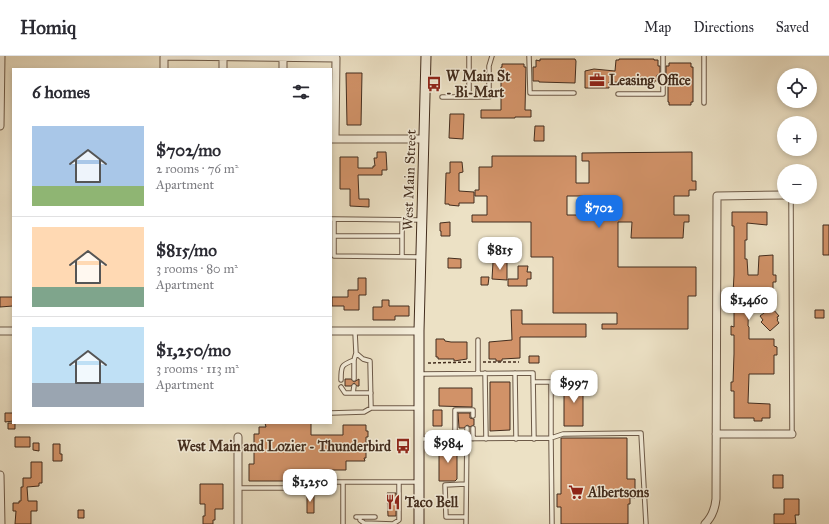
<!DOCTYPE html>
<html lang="en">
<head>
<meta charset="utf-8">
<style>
	body { margin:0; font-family:"IM FELL Great Primer",serif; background:#f2f2f3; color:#2b2b33; height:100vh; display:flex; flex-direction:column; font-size:15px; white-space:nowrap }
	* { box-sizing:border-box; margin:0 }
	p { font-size:13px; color:#7c7c81 }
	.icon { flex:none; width:22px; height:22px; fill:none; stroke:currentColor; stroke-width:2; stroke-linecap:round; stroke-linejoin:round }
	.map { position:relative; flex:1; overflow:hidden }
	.sheet { position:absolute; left:12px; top:12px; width:320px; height:356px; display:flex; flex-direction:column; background:#fff; border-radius:0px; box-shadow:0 2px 6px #0003 }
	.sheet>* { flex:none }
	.tools { position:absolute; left:777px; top:12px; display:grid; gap:8px }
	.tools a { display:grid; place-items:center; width:40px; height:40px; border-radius:50%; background:#fff; box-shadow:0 2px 6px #0003; font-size:20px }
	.price { position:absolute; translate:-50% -34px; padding:0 9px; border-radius:8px; background:#fff; color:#222; font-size:13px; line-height:26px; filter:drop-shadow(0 1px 2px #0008) }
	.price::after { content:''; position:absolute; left:50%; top:24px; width:12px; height:9px; margin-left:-6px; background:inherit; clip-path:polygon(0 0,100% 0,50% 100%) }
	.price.on { background:#1a73e8; color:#fff }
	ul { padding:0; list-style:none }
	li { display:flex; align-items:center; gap:12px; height:100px; padding:0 20px }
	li+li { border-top:1px solid #e1e1e2 }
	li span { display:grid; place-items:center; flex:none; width:112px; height:80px; border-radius:0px; color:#555 }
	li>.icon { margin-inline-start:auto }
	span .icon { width:48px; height:48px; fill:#fffc; stroke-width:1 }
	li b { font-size:17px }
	h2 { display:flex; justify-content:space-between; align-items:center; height:48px; padding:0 20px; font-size:17px }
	header { display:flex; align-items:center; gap:24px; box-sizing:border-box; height:56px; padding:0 20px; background:#fff; border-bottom:1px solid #e1e1e2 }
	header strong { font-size:19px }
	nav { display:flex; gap:22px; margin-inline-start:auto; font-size:14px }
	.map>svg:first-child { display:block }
	.building { fill:#d19268; stroke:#432d1e; fill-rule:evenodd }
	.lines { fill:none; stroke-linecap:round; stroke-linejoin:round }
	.lane-casing { stroke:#6d5a48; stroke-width:5.5 }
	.street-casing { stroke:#6d5a48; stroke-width:9 }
	.secondary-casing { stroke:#432d1e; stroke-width:11 }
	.path { stroke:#432d1e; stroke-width:1.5; stroke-dasharray:3 2; stroke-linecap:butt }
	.lane { stroke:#f3ecd9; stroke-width:3.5 }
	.street { stroke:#f3ecd9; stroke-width:7 }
	.secondary { stroke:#f3ecd9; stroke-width:9 }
	.labels { text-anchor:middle; stroke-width:3; stroke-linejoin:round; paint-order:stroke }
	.poi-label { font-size:14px; font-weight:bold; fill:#432d1e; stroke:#f3ecd9; text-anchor:start }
	.street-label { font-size:14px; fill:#432d1e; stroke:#f3ecd9 }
</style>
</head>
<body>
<header>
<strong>Homiq</strong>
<nav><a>Map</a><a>Directions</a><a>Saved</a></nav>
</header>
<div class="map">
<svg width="829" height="468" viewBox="0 0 829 468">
	<rect width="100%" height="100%" fill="#ece1c5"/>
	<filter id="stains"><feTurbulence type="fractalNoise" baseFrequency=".005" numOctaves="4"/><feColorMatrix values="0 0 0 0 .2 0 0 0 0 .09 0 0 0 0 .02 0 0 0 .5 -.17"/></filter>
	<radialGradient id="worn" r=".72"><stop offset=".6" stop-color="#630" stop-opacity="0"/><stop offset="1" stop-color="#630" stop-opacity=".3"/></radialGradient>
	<path class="building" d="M540,3H575L576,5L575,27L539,26V25H533V11H536V4L540,5Z
		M619,3H654V4H658V10H660V19H657V25H654V27L609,26V32H585V15L594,13L615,15L616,4H619Z
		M669,7H691V11H693V46H691V49H669V46H668V19H666V10H669Z
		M502,8H524V11H526L525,54H531V61H515V62H481V54H501V11H502Z
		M346,17H362L361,69H347Z
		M450,58H464L463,83L449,82Z
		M535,70H544V85H534Z
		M377,96H386L387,114H382V119H358L359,143H369V151L350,150V133H340V101H358V112H373V110H375L374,102H377Z
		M692,96V125H696V134H689V140H674V159H689V166H684L683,182H631L632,166H618V211H696V240H688V273H602V268H617V257H553V201H531V166H472V159H487V140H475V134H479V111H492V100H576V127H589V105H582V97ZM567,140H590V159H567Z
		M450,106H462L463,116L459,117V135L474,136V147H459V150L449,149V148H445L446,117H450Z
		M732,156H767V169L747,167V184H745V203H747L748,219H758L759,200L773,199V219H776V226H773V234H749L748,270L749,271V283H774V290L777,291V299H774V318H749L748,347L770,348V362H762V365H754V362H734V335H731V326H733L734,298V279H731V270L734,271V247H731V238H733L734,219V170H732Z
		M450,166V180H441V175H440V167Z
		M823,169H829V199H823Z
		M448,202L461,203V212H448Z
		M498,205H507V224L492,223L493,206H497Z
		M518,210H528L527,216H531V223H527V230H508V223H518Z
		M481,221H489L488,229H481Z
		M358,222H366V239H359V254H344V250H332V241H348V234H358Z
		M0,241H13V250L0,251Z
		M382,244H389V250H409V260H395V264H373V251H382Z
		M773,253L779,260L777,261L778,263L777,264L779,267L770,275L761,266L763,264L760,260L768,254L771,255Z
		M511,254H522V268H586V281H520V302L502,303V305H496V303H489V286L512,284Z
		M815,254H824V262H815Z
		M436,283H444L445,285L451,286H467V303L454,305V303H438V301H436Z
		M529,300H539V307H529Z
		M345,323H351L354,326L359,323V330H357L354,327L351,330H345Z
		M564,325H583V370H564Z
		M490,326H510V374L490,375Z
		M439,332H472V351L439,350Z
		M433,354H442V370H433Z
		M5,357H13V365L5,366Z
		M458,357H470V362L474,363V369L470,371L467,369L464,372H459Z
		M8,367H15V373H8Z
		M265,367H311V379H343V369H366V375H368V381H366V402H364L365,405H346V414H314V425H249V408H254V378H259V371H266Z
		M15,381H30V391H15Z
		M561,382H627V423H635V442H630V448H628V468H561V451H557V438H561Z
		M33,387H39V395L33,394Z
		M53,388H60V398H62V405H53Z
		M439,392H456L457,393V423L455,425H439Z
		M31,406H42V427H39V430L27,431L28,445H37V455H31V468H15L16,455H13V447H19V445H21V431H23V422H31Z
		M773,419H783V432H773Z
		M200,428H223V453H215V464H213V468H203V460H205V448H200Z
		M307,437H314V457H307Z
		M387,437H396V460H388Z
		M784,443H799V459H795L796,468H774V458H784Z
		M78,454H84V462H78Z"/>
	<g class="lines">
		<g class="lane-casing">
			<path id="lane" d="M469,0V41
				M529,0L530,37H574
				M704,0V47
				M618,38H663V0
				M442,41H489V10L492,0
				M791,141L792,378
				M331,163H334V180
				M334,163L421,164
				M402,180H334V200L420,201
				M402,201V164
				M355,276L356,297L363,303L370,305L371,352
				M478,317V284
				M485,317L486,383
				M515,317L516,383
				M420,318L533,317L534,383
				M354,323V304L356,297
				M341,324C341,310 341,309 354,304
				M533,326H551V382L563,378L641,377L646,468
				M341,331L345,337H371
				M353,337L354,330
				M331,357L364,356L371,352H417
				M473,372V383
				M420,383L551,382L552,468
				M455,383V354H473V360
				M343,426V468
				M238,432H318
				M318,436V426H418
				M356,461H375
				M360,461V464L364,467L393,468L399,464V426
				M466,461H446L445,429L466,428
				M466,468L467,372"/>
		</g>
		<g class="street-casing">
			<path id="street" d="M164,0L336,2L335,83
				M164,0V13
				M223,0V13
				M283,13V2
				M0,70L1,0
				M331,83H424
				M0,275H13
				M331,275H419
				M716,378H792
				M238,381V468
				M0,419L1,468
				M705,468C712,461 715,453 716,443L717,140L784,139"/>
		</g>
		<g class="secondary-casing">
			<path id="secondary" d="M419,468V275L426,0"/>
		</g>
		<path class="path" d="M483,306H519
			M428,307L473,306"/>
		<use href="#lane" class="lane"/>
		<use href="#street" class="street"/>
		<use href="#secondary" class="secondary"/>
	</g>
	<defs>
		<g id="office-bare" transform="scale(1.2)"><path d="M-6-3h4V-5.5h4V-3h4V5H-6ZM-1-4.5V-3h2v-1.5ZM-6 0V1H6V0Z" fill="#8f2418" stroke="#f3ecd9" stroke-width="2.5" paint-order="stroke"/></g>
		<g id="bus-bare" transform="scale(1.2)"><path d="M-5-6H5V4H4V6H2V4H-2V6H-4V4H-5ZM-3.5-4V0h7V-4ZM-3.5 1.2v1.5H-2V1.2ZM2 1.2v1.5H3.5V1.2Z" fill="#8f2418" stroke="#f3ecd9" stroke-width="2.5" paint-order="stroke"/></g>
		<g id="supermarket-bare" transform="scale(1.2)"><path d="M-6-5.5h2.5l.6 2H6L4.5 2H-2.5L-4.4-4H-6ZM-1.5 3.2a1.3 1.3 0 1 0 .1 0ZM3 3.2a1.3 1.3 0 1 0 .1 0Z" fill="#8f2418" stroke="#f3ecd9" stroke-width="2.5" paint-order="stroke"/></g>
		<g id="restaurant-bare" transform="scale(1.2)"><path d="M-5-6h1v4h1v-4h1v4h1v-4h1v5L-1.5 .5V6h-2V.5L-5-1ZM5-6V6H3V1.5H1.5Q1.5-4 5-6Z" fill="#8f2418" stroke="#f3ecd9" stroke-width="2.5" paint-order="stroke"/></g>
	</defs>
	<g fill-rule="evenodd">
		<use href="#office-bare" x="597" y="24"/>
		<use href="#bus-bare" x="434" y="28"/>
		<use href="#bus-bare" x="403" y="390"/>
		<use href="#supermarket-bare" x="576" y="436"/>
		<use href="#restaurant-bare" x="393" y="446"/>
	</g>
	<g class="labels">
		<g class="poi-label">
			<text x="446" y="25">W Main St<tspan x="446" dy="16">- Bi-Mart</tspan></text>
			<text x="609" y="29">Leasing Office</text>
			<text x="391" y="395" text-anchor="end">West Main and Lozier - Thunderbird</text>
			<text x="588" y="441">Albertsons</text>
			<text x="405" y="451">Taco Bell</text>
		</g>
		<g class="street-label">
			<text transform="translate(409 124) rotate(-88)" y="5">West Main Street</text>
		</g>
	</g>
	<rect width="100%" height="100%" filter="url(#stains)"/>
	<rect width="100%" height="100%" fill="url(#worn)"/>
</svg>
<div class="tools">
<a><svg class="icon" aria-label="locate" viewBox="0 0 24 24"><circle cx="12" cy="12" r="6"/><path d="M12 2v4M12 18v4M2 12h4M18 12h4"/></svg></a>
<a>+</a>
<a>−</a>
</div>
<b class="price on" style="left:599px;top:173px">$702</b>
<b class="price" style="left:500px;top:215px">$815</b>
<b class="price" style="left:749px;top:265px">$1,460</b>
<b class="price" style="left:574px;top:348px">$997</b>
<b class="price" style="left:448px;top:408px">$984</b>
<b class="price" style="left:310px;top:447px">$1,250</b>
<section class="sheet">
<h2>6 homes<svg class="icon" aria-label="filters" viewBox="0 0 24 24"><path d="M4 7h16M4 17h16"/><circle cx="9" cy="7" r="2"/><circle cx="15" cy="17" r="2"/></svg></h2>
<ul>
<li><span style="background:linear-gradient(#a9c7e8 75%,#8fb573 0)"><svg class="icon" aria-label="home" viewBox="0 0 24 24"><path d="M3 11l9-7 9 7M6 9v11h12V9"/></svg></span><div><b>$702/mo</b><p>2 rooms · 76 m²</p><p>Apartment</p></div></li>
<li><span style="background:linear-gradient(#ffd9b3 75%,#7fa58c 0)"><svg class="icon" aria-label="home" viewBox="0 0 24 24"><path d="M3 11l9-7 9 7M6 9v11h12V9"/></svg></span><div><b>$815/mo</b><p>3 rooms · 80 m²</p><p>Apartment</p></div></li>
<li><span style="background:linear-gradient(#bfe0f5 70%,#9aa5b1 0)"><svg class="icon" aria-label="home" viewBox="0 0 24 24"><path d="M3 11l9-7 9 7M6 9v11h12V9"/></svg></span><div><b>$1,250/mo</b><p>3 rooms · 113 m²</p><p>Apartment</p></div></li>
</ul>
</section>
</div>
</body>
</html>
